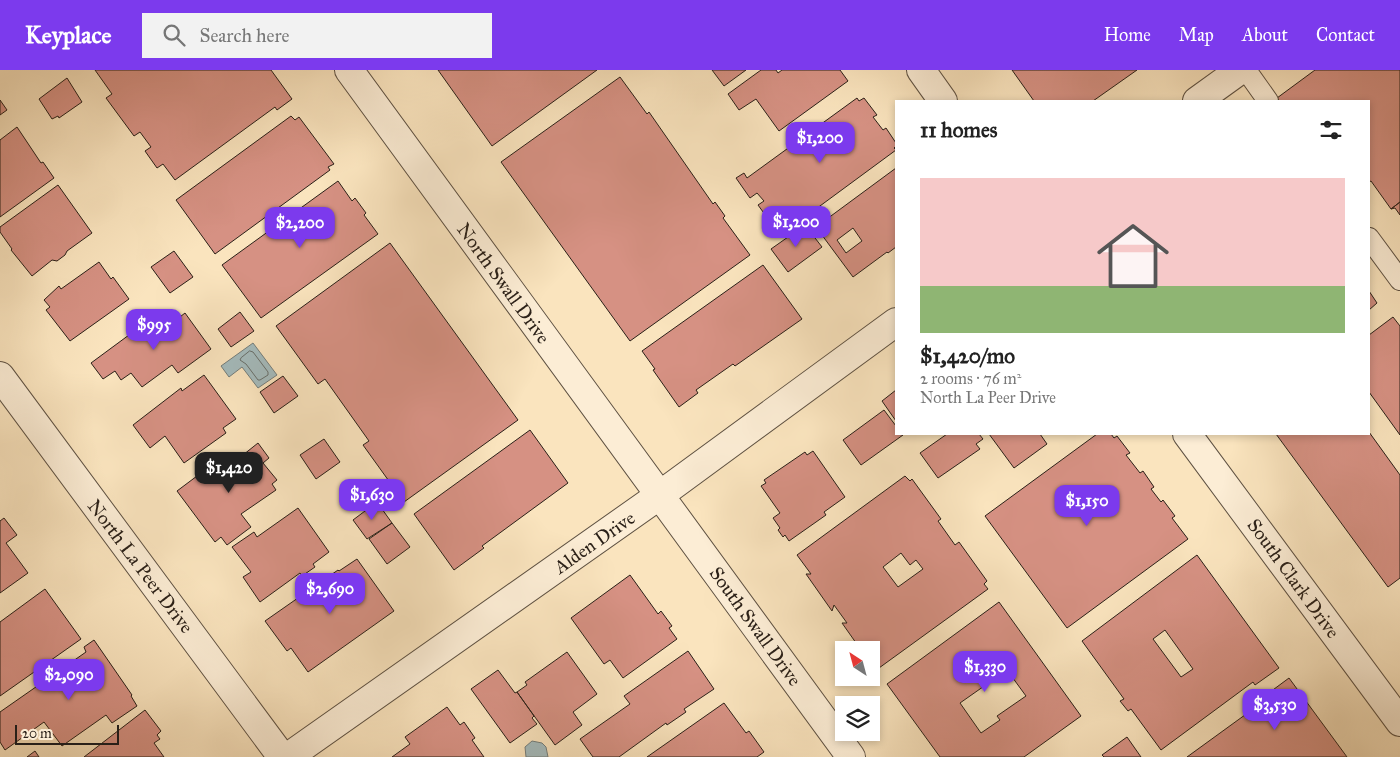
<!DOCTYPE html>
<html lang="en">
<head>
<meta charset="utf-8">
<style>
	body { margin:0; font-family:"IM FELL Great Primer",serif; background:#f2f2f2; color:#222; height:100vh; display:flex; flex-direction:column; font-size:19px; white-space:nowrap }
	* { box-sizing:border-box; margin:0 }
	p { font-size:16px; color:#767676 }
	.icon { flex:none; width:28px; height:28px; fill:none; stroke:currentColor; stroke-width:2; stroke-linecap:round; stroke-linejoin:round }
	.map { position:relative; flex:1; overflow:hidden }
	.details { position:absolute; left:895px; top:30px; width:475px; height:335px; display:flex; flex-direction:column; background:#fff; border-radius:0px; box-shadow:0 2px 8px #0003 }
	.details>* { flex:none }
	.needle { width:32px; rotate:324deg }
	.buttons { position:absolute; left:835px; top:571px; display:grid; gap:10px }
	.buttons a { display:grid; place-items:center; width:45px; height:45px; border-radius:0px; background:#fff; box-shadow:0 2px 8px #0003; font-size:25px }
	.scale { position:absolute; left:15px; bottom:12px; width:104px; box-sizing:border-box; padding-left:5px; border:2px solid #2a2018; border-top:0; font-size:14px; line-height:18px; white-space:nowrap; color:#2a2018; -webkit-text-stroke:4px #fcedd5; paint-order:stroke }
	.price { position:absolute; translate:-50% -42px; padding:0 11px; border-radius:10px; background:#7c3aed; color:#fff; font-size:16px; line-height:32px; filter:drop-shadow(0 1px 2px #0008) }
	.price::after { content:''; position:absolute; left:50%; top:30px; width:15px; height:11px; margin-left:-8px; background:inherit; clip-path:polygon(0 0,100% 0,50% 100%) }
	.price.active { background:#222; color:#fff }
	ul { padding:0; list-style:none }
	li { display:grid; align-content:center; gap:10px; height:265px; padding:0 25px }
	li span { display:grid; place-items:center; height:155px; border-radius:0px; color:#555 }
	li>.icon { margin-inline-start:auto }
	span .icon { width:90px; height:90px; fill:#fffc; stroke-width:1 }
	li b { font-size:21px }
	h2 { display:flex; justify-content:space-between; align-items:center; height:60px; padding:0 25px; font-size:21px }
	header { display:flex; align-items:center; gap:30px; box-sizing:border-box; height:70px; padding:0 25px; background:#7c3aed; color:#fff }
	header strong { font-size:24px }
	nav { display:flex; gap:28px; margin-inline-start:auto; font-size:18px }
	.search { width:350px; height:45px; background:#f2f2f2; display:flex; align-items:center; gap:12px; box-sizing:border-box; padding:0 18px; border-radius:0px; color:#767676; font-size:19px }
	.map>svg:first-child { display:block }
	.water { fill:#a4bbbd; stroke:#737d7b }
	.lines { fill:none; stroke-linecap:round; stroke-linejoin:round }
	.shore { stroke:#676e6a; stroke-width:1 }
	.building { fill:#d69183; stroke:#2a2018; fill-rule:evenodd }
	.lane-casing { stroke:#5e5142; stroke-width:22 }
	.street-casing { stroke:#5e5142; stroke-width:30 }
	.lane { stroke:#fcedd5; stroke-width:20 }
	.street { stroke:#fcedd5; stroke-width:28 }
	.labels { text-anchor:middle; stroke-width:4.5; stroke-linejoin:round; paint-order:stroke }
	.street-label { font-size:19px; fill:#2a2018; stroke:#fcedd5 }
</style>
</head>
<body>
<header>
<strong>Keyplace</strong>
<div class="search"><svg class="icon" aria-label="search" viewBox="0 0 24 24"><circle cx="10" cy="10" r="6"/><path d="M15 15l6 6"/></svg>Search here</div>
<nav><a>Home</a><a>Map</a><a>About</a><a>Contact</a></nav>
</header>
<div class="map">
<svg width="1400" height="687" viewBox="0 0 1400 687">
	<rect width="100%" height="100%" fill="#fae4be"/>
	<filter id="stains"><feTurbulence type="fractalNoise" baseFrequency=".004" numOctaves="4"/><feColorMatrix values="0 0 0 0 .2 0 0 0 0 .09 0 0 0 0 .02 0 0 0 .5 -.17"/></filter>
	<radialGradient id="worn" r=".72"><stop offset=".6" stop-color="#630" stop-opacity="0"/><stop offset="1" stop-color="#630" stop-opacity=".3"/></radialGradient>
	<path class="water" d="M253,273L277,305L258,318L242,297L229,307L221,296Z
		M532,671L542,673L546,677L548,687H526L525,677Z"/>
	<g class="lines">
		<path class="shore" d="M250,281L253,282L268,302V305L260,310H258L246,294L240,290L241,288Z"/>
	</g>
	<path class="building" d="M95,0H271L292,29L277,40L275,37L175,110L163,94L157,98L145,81L151,77L140,62L134,66L106,28L112,24Z
		M438,0H597L492,76Z
		M712,0H746L724,16Z
		M761,0H776L778,3L782,0H840L848,11L779,61L756,29L739,40L728,24Z
		M1012,0H1137L1093,31H1034Z
		M1315,0H1400V132L1391,139L1371,111L1369,112V31H1280L1277,28Z
		M620,7L647,44L649,42L713,134L715,132L725,146L723,148L750,185L630,271L501,92Z
		M67,8L82,32L59,48L58,46L52,49L39,29Z
		M857,28L859,31L864,28L877,45L873,47L883,60L886,58L896,73V76L894,78L896,80L786,161L771,141L766,146L758,135L764,131L757,123L750,128L736,108L744,103L747,108Z
		M0,30L7,40L0,45Z
		M291,46L295,50L299,47L334,94L328,97L330,100L215,184L176,130Z
		M17,57L41,93L43,92L54,108L0,147V70Z
		M896,98V177L888,183L887,182L853,207L816,157ZM853,158L862,171L846,183L837,170Z
		M338,111L352,131L355,128L366,143L364,145L378,164L261,248L222,195Z
		M58,115L92,163L67,181L65,185L57,191L52,190L32,206L11,180L12,179L0,162V157Z
		M1400,132V145L1395,138L1391,139Z
		M805,155L822,177L788,202L771,179Z
		M390,173L518,350L404,432L363,375L369,371L325,309L318,314L276,256Z
		M174,181L193,207L170,223L151,197Z
		M99,192L111,209L113,207L129,229L70,271L46,240L50,237L44,230L59,216L61,219Z
		M763,195L802,249L735,296L733,294L696,320L698,323L679,337L653,300L655,299L642,281Z
		M1369,221L1377,233L1369,240Z
		M240,242L254,261L231,277L218,259Z
		M185,243L211,279L178,303L172,295L142,317L131,303L121,310L115,301L103,309L91,293L152,248L162,261Z
		M1393,247L1400,256V365L1369,322V265Z
		M204,305L236,349L223,358L226,363L184,393L165,366L150,378L133,355L181,318L182,321Z
		M283,306L298,326L274,343L260,322Z
		M896,320V351L882,331Z
		M884,340L896,356V364L903,365L861,395L843,370Z
		M530,360L568,413L482,476L484,478L454,500L414,444Z
		M1369,362L1400,405V508L1388,517L1276,364H1369Z
		M947,364H979L983,369L976,374L980,379L938,408L920,383Z
		M989,364H1040L1047,374L1014,398Z
		M1097,364H1111L1114,368L1117,366L1130,383L1126,385L1140,403L1143,401L1154,417L1151,419L1161,432L1163,430L1175,446L1172,448L1188,469L1067,558L985,446Z
		M324,369L340,392L316,409L300,385Z
		M258,373L269,388L263,393L277,410L272,414L276,420L241,444L251,457L227,475L221,467L215,472L177,421L201,403L202,406L218,394L223,401Z
		M813,381L845,427L824,442L826,445L789,471L785,465L783,467L778,460L780,458L773,448L780,443L761,416L766,413L764,410L805,382L807,385Z
		M905,406L910,411L912,409L941,449L938,451L955,475L959,472L987,511L984,514L988,519L879,598L871,587V580H861L842,553H847L834,535L832,541L806,504H811L797,485ZM901,483L910,495L916,490L923,499L898,517L883,497Z
		M377,432L392,453L367,469L353,450Z
		M298,438L329,482L313,494L315,497L302,506L300,503L260,532L243,507L251,502L232,477L254,462L257,467Z
		M4,448L17,465L6,473L28,503L0,523V451Z
		M392,453L410,477L387,494L369,469Z
		M1197,485L1279,598L1255,615L1253,612L1161,680L1131,639L1128,641L1120,631L1124,629L1082,571ZM1165,560L1193,599L1181,607L1153,569Z
		M357,489L394,541L308,602L291,578L287,581L265,551L338,500L339,501Z
		M630,505L658,544L661,541L672,556L669,558L677,569L623,608L610,590L604,594L571,548Z
		M45,519L81,569L0,626V552Z
		M999,532L1081,646L1024,687H940L887,614ZM1007,600L1026,626L997,646L1000,650L981,663L960,633Z
		M94,570L132,625L131,626L137,636L112,653L106,645L62,676L44,652L5,680L0,672V642L86,582L84,577Z
		M688,581L714,619L684,639L686,642L667,655L666,653L619,687H593L580,669L630,634L624,626Z
		M567,582L597,624L573,642L582,655L555,675L517,622L527,615L525,612Z
		M498,600L515,623L517,622L534,646L532,648L537,654L510,673L471,619Z
		M1289,608L1347,687H1187L1260,634L1258,631Z
		M724,633L746,663L749,661L764,682L757,687H647Z
		M447,637L460,655L464,652L475,668L472,670L484,687H392L410,674L405,667Z
		M145,640L161,661L157,665L160,669L154,673L164,687H84Z
		M1127,667L1141,687H1104L1102,685Z
		M35,681L39,687H27Z"/>
	<g class="lines">
		<g class="lane-casing">
			<path id="lane" d="M1246,0L1268,31
				M1369,168L1400,210"/>
		</g>
		<g class="street-casing">
			<path id="street" d="M349,0L851,687
				M921,0L943,31
				M1197,31L1240,0
				M0,306L282,687
				M1187,364L1400,652
				M288,687L660,425L896,252"/>
		</g>
		<use href="#lane" class="lane"/>
		<use href="#street" class="street"/>
	</g>
	<g class="labels">
		<g class="street-label">
			<text transform="translate(504 213) rotate(54)" y="7">North Swall Drive</text>
			<text transform="translate(594 472) rotate(-35)" y="7">Alden Drive</text>
			<text transform="translate(141 496) rotate(53)" y="7">North La Peer Drive</text>
			<text transform="translate(1294 508) rotate(54)" y="7">South Clark Drive</text>
			<text transform="translate(756 556) rotate(54)" y="7">South Swall Drive</text>
		</g>
	</g>
	<rect width="100%" height="100%" filter="url(#stains)"/>
	<rect width="100%" height="100%" fill="url(#worn)"/>
</svg>
<div class="buttons">
<a><svg class="needle" viewBox="-14 -14 28 28"><path d="M0-13l5 13h-10z" fill="#e53935"/><path d="M0 13l5-13h-10z" fill="#767676"/></svg></a>
<a><svg class="icon" aria-label="layers" viewBox="0 0 24 24"><path d="M12 4l9 5-9 5-9-5zM3 14l9 5 9-5"/></svg></a>
</div>
<div class="scale">20 m</div>
<b class="price" style="left:820px;top:94px">$1,200</b>
<b class="price" style="left:796px;top:178px">$1,200</b>
<b class="price" style="left:300px;top:179px">$2,200</b>
<b class="price" style="left:154px;top:281px">$995</b>
<b class="price active" style="left:229px;top:424px">$1,420</b>
<b class="price" style="left:372px;top:451px">$1,630</b>
<b class="price" style="left:1087px;top:457px">$1,150</b>
<b class="price" style="left:330px;top:545px">$2,690</b>
<b class="price" style="left:985px;top:623px">$1,330</b>
<b class="price" style="left:69px;top:631px">$2,090</b>
<b class="price" style="left:1275px;top:661px">$3,530</b>
<section class="details">
<h2>11 homes<svg class="icon" aria-label="filters" viewBox="0 0 24 24"><path d="M4 7h16M4 17h16"/><circle cx="9" cy="7" r="2"/><circle cx="15" cy="17" r="2"/></svg></h2>
<ul>
<li><span style="background:linear-gradient(#f6c9c9 70%,#8fb573 0)"><svg class="icon" aria-label="home" viewBox="0 0 24 24"><path d="M3 11l9-7 9 7M6 9v11h12V9"/></svg></span><div><b>$1,420/mo</b><p>2 rooms · 76 m²</p><p>North La Peer Drive</p></div></li>
</ul>
</section>
</div>
</body>
</html>
